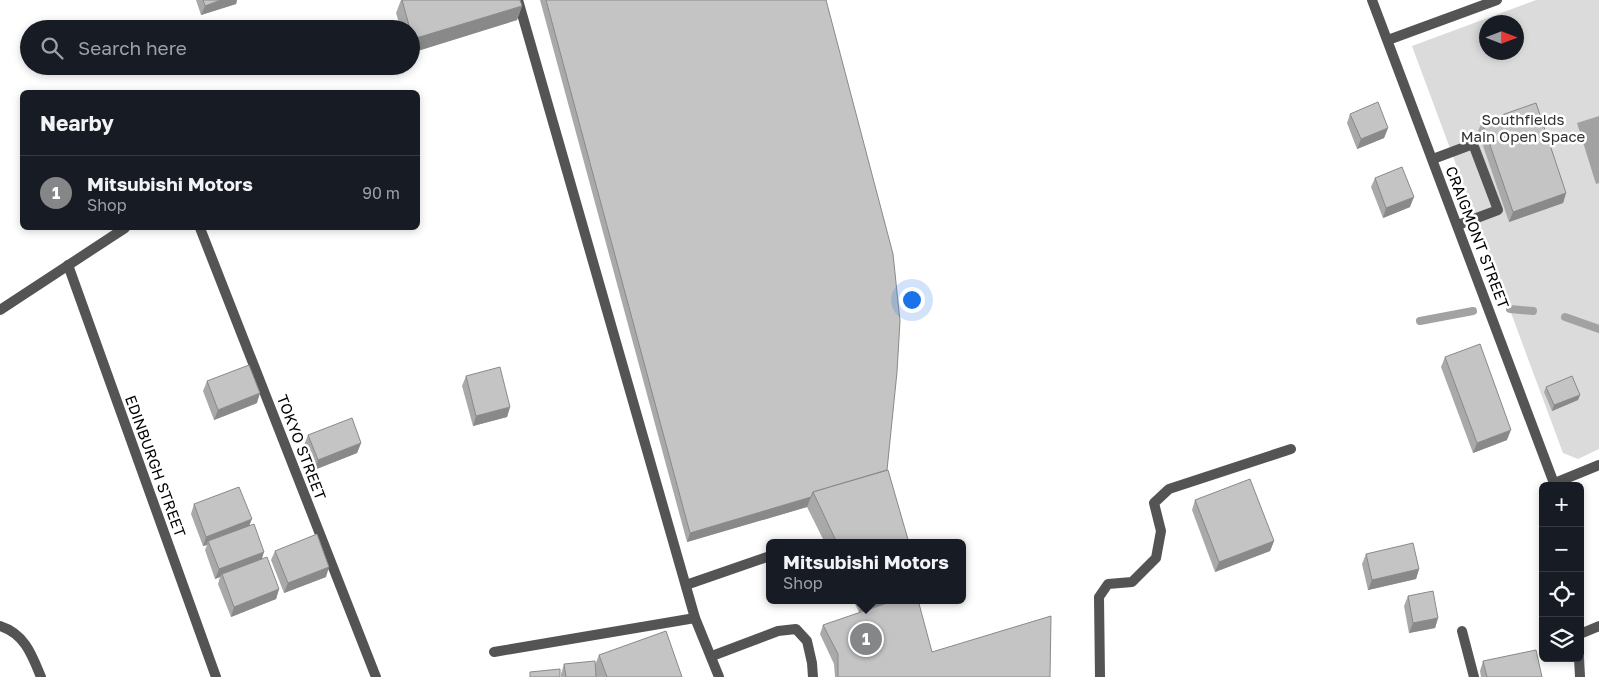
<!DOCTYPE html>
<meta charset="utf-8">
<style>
body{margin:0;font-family:"Golos Text",sans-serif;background:#20242c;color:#f1f3f6}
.controls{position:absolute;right:15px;bottom:15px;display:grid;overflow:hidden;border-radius:8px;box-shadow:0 2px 8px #0003}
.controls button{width:45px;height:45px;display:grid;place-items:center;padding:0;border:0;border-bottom:1px solid #363941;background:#171b24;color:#f1f3f6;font:25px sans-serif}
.compass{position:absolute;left:1479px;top:15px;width:45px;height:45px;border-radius:50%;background:#171b24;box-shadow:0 2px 8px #0003;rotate:90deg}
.you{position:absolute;left:911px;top:299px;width:18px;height:18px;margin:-12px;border:4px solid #fff;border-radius:50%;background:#1a73e8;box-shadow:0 0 0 8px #1a73e833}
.badge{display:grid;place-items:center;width:32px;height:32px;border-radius:50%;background:#858687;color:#fff;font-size:16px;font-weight:700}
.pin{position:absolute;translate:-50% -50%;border:2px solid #fff;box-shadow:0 1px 5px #0006}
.popup{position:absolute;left:766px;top:539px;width:200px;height:65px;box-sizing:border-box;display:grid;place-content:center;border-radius:8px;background:#171b24;filter:drop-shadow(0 1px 4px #0005);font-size:16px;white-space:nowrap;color:#9ea1a6}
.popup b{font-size:19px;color:#f1f3f6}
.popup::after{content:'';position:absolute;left:50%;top:100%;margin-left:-10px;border:10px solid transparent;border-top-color:#171b24}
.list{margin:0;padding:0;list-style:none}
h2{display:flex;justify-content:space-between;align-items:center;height:65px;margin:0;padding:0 20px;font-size:21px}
h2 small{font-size:16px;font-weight:400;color:#9ea1a6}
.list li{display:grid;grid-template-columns:32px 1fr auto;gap:15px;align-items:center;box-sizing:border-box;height:75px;padding:0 20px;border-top:1px solid #363941}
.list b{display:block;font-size:19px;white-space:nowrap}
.list p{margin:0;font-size:16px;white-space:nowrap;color:#9ea1a6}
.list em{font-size:16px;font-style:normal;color:#9ea1a6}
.icon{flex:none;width:28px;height:28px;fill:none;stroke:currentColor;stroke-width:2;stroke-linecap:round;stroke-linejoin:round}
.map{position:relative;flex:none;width:1599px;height:677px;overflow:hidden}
.search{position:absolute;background:#171b24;box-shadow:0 2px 8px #0003;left:20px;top:20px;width:400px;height:55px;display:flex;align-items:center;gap:12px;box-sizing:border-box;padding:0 18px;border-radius:28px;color:#9ea1a6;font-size:19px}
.panel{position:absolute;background:#171b24;box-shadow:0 2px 8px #0003;left:20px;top:90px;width:400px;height:140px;border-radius:8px}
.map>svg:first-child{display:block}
</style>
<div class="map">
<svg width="1599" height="677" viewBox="0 0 1599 677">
<rect width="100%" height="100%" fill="#fff"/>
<path fill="#dbdbdb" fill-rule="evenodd" d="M 1536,0 L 1599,0 L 1599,449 L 1578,459 L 1563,453 L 1412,46 ZM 1486,22 L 1516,22 L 1516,52 L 1486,52 Z"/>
<polygon fill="#a2a2a2" points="1599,116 1599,183 1596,184 1577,123"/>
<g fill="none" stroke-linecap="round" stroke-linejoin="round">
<g stroke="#a2a2a2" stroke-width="8">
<polyline points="1510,309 1533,311"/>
<polyline points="1565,317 1599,329"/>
<polyline points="1420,321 1473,311"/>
</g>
<g stroke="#545454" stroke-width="10">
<polyline points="518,0 695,618 719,677"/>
<polyline points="1433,159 1473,144 1498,210 1458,225"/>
<polyline points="686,585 770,556"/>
<polyline points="494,652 695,618"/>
<polyline points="712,656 778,631 796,629 807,641 812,663 813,677"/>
</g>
<g stroke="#545454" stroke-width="10">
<polyline points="1372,0 1555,486"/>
<polyline points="1388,40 1497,0"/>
<polyline points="200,228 376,677"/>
<polyline points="68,265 216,677"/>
<polyline points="0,310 125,228"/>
<polyline points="1555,483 1599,465"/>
<path d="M 0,626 C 25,634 32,655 41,677"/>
<polyline points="1462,631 1474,677"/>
<polyline points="1580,634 1599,626"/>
<polyline points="1579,658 1580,677"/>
<polyline points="1100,677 1099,597 1108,584 1132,582 1156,558 1161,531 1154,503 1169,489 1291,449"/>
</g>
</g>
<g fill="#a9a9a9">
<polygon points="196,0 237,0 236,4 201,15"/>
<polygon points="401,0 520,0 522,6 517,20 411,53 411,29 401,29 396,13"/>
<polygon points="540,0 826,0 887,470 909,543 825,543 807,507 687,542"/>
<polygon points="1350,114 1388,128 1384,138 1357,149 1347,123"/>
<polygon points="1482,122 1566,193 1563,203 1509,222 1478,131"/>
<polygon points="1375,178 1410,207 1383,218 1371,187"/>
<polygon points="1445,357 1507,440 1473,453 1441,367"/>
<polygon points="466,376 510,407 507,417 473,426 462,386"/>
<polygon points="207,381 257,403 214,420 203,391"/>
<polygon points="1546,387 1580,395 1578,400 1552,411 1544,392"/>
<polygon points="308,435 361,443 357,453 314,470 304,445"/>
<polygon points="1195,500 1274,541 1270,551 1215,572 1192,510"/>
<polygon points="194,504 249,525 262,559 279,589 276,599 231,617 218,584 220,577 215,579 205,550 207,545 203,546 191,514"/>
<polygon points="275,551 326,577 284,593 271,560"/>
<polygon points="1366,554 1419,569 1416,579 1368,590 1362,564"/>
<polygon points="1408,596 1438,618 1435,628 1409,633 1404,606"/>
<polygon points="853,600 895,600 859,612"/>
<polygon points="823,625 932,652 1050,677 835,677 834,664 820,634"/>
<polygon points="599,655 682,677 561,677 561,674 564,664 595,665"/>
<polygon points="1483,661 1542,677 1481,677 1480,671"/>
</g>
<g fill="#898989">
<polygon points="221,0 237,0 236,4 201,15 205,6"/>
<polygon points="522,6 517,20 411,53 411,45 413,39"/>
<polygon points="1388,128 1384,138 1357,149 1361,139"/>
<polygon points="1566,193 1563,203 1509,222 1513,212"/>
<polygon points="1414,197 1410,207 1383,218 1386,208"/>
<polygon points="260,393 257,403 214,420 218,410"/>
<polygon points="1580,395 1578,400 1552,411 1554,405"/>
<polygon points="510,407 507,417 473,426 476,416"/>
<polygon points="1511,430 1507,440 1473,453 1477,443"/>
<polygon points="361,443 357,453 314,470 318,460"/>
<polygon points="811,497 807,507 687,542 690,533"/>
<polygon points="252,519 248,529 208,541 207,545 203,546 206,537"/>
<polygon points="1274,541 1270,551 1215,572 1219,562"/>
<polygon points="264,552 261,562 222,574 220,577 215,579 219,569"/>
<polygon points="329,567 326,577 284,593 288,583"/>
<polygon points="1419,569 1416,579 1368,590 1372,580"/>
<polygon points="279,589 276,599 231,617 234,607"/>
<polygon points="864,600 895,600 859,612"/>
<polygon points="1438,618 1435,628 1409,633 1413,623"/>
</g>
<g fill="#c4c4c4" stroke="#898989">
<polygon points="203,0 221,0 205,6"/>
<polygon points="402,0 520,0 522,6 413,39 411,32 411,29 410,29"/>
<polygon points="546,0 826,0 893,254 900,321 897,372 887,470 813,492 811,497 690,533"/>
<polygon points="1378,102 1388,128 1361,139 1350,114"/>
<polygon points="1536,103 1566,193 1513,212 1482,122"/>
<polygon points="1402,167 1414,197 1386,208 1375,178"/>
<polygon points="1480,344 1511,430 1477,443 1445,357"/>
<polygon points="249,365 260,393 218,410 207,381"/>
<polygon points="500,367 510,407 476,416 466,376"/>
<polygon points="1572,376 1580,395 1554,405 1546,387"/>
<polygon points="352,418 361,443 318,460 308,435"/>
<polygon points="888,470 909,543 837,543 813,492"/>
<polygon points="1250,479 1274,541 1219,562 1195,500"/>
<polygon points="239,487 252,519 206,537 194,504"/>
<polygon points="254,524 264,552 219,569 208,541"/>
<polygon points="317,534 329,567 288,583 275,551"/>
<polygon points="1413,543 1419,569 1372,580 1366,554"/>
<polygon points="267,557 279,589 234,607 222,574"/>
<polygon points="1433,591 1438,618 1413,623 1408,596"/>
<polygon points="896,600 918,600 932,652 1051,616 1050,677 838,677 838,654 823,625"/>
<polygon points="666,631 682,677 607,677 599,655"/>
<polygon points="1536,650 1542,677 1487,677 1483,661"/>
<polygon points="595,661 596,677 566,677 564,664"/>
<polygon points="560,669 560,677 530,677 530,672"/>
</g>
<g text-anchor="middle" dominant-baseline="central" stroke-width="5" stroke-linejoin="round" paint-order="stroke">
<g font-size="15" fill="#323232" stroke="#fff">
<text x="1523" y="119">Southfields<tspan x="1523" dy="17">Main Open Space</tspan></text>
</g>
<g font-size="15" fill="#000" stroke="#fff">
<text transform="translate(1478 237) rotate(69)">CRAIGMONT STREET</text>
<text transform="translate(302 447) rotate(69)">TOKYO STREET</text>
<text transform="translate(156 466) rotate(70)">EDINBURGH STREET</text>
</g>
</g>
</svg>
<div class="controls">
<button>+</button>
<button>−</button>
<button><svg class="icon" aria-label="locate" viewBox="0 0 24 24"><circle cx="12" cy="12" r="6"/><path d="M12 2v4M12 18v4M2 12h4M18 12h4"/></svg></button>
<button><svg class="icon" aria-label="layers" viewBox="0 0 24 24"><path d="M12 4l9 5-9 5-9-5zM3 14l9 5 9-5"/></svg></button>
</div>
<svg class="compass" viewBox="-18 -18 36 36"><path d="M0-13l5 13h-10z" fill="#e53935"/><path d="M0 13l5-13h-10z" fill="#9ea1a6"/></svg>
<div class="you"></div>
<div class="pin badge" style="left:866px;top:639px">1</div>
<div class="popup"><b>Mitsubishi Motors</b>Shop</div>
<div class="search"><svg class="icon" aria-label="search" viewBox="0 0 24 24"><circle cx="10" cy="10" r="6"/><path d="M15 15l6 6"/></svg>Search here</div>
<section class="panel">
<h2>Nearby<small></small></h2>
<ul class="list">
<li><span class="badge">1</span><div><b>Mitsubishi Motors</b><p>Shop</p></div><em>90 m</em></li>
</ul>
</section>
</div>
